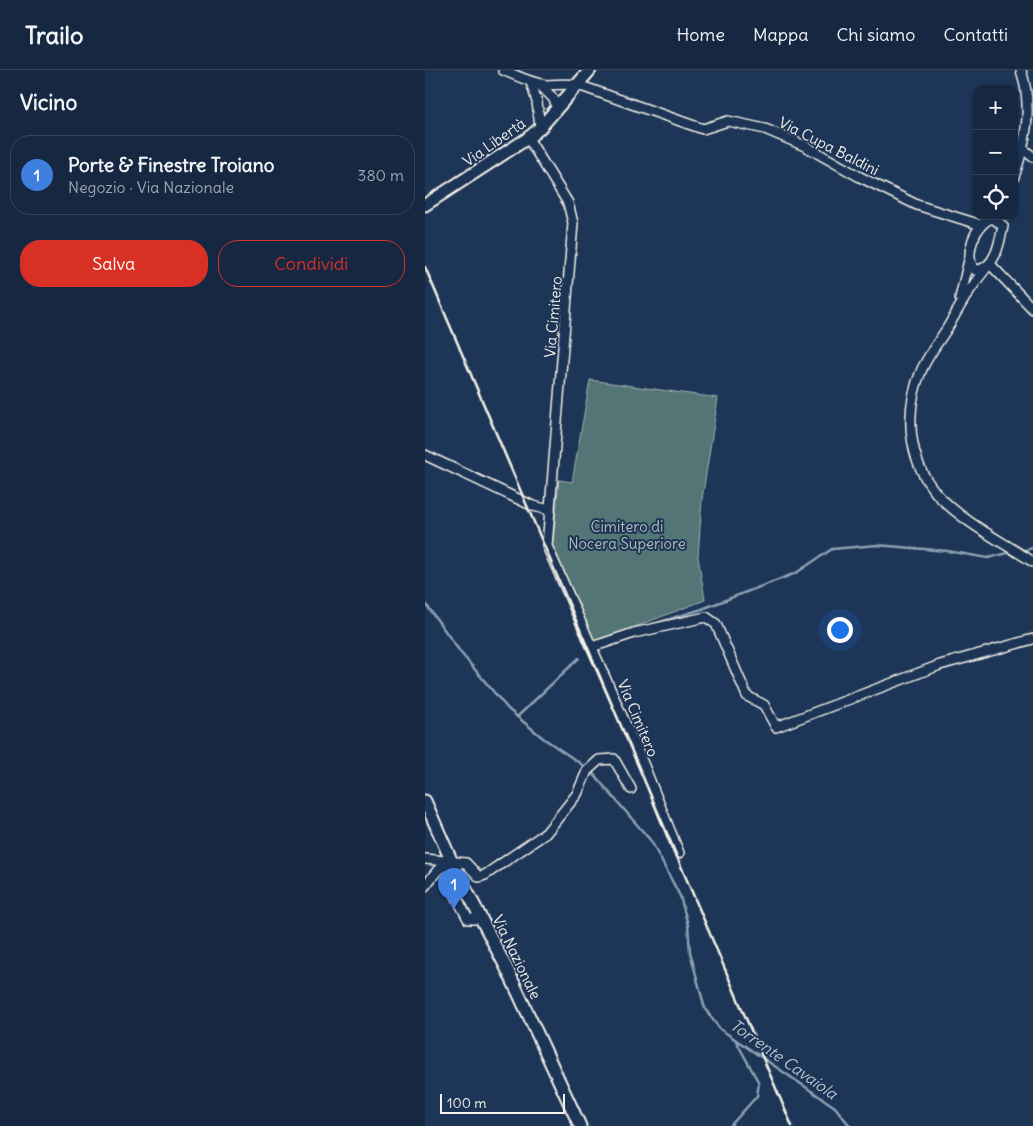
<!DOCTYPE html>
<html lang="it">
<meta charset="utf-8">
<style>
body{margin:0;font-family:Delius,sans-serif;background:#23344c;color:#f1f3f6}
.controls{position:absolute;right:15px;top:15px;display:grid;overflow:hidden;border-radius:10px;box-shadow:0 1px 4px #0004}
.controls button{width:45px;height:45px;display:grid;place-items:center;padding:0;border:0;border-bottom:1px solid #35445a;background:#162841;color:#f1f3f6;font:25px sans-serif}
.scale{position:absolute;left:15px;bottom:12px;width:125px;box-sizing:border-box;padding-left:5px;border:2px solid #f4f1e8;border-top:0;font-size:14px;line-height:18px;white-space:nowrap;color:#f4f1e8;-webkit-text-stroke:4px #1d3557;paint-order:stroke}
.you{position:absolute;left:414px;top:559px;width:18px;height:18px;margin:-12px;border:4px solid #fff;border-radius:50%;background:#1a73e8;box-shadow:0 0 0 8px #1a73e833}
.badge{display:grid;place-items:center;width:32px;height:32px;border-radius:50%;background:#d93025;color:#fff;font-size:16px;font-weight:700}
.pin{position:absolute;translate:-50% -41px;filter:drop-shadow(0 1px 2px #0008)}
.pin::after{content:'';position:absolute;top:26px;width:18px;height:15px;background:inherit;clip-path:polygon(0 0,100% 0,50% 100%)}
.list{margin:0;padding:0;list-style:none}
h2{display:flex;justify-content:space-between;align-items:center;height:65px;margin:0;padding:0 20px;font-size:21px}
h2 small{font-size:16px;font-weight:400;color:#9ea6b1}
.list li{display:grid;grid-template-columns:32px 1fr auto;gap:15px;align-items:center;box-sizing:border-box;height:80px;margin:0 10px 10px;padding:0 10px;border:1px solid #35445a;border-radius:20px}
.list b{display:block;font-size:19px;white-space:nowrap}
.list p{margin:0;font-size:16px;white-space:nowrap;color:#9ea6b1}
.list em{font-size:16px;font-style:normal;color:#9ea6b1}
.actions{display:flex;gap:10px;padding:15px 20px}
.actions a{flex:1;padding:11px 0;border:1px solid #d93025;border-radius:20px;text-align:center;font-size:18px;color:#d93025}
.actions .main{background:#d93025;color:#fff}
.icon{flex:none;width:28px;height:28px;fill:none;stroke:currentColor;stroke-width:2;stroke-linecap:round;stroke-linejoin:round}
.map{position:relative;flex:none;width:608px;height:1056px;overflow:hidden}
header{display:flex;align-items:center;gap:30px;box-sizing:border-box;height:70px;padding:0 25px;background:#162841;border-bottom:1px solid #35445a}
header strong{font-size:24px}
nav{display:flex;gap:28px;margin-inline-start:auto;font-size:18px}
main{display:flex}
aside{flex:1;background:#162841}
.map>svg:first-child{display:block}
</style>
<header>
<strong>Trailo</strong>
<nav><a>Home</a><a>Mappa</a><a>Chi siamo</a><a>Contatti</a></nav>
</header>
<main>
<aside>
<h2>Vicino<small></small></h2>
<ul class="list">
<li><span class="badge" style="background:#3f7fe0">1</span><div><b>Porte &amp; Finestre Troiano</b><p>Negozio · Via Nazionale</p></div><em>380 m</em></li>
</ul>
<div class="actions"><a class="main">Salva</a><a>Condividi</a></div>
</aside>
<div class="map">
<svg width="608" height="1056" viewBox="0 0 608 1056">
<rect width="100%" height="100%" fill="#1d3557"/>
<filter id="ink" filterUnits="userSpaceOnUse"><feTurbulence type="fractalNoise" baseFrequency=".02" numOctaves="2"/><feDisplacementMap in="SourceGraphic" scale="10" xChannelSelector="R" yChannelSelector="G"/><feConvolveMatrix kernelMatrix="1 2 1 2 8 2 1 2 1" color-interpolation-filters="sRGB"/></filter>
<g filter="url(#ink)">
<polygon fill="#537474" stroke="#a4b2ae" points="165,310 293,328 277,429 273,487 280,530 173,571 168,571 127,483 134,410 147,412"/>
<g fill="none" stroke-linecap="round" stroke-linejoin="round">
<g stroke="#8da2b3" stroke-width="2.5">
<polyline points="595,481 608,478"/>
<polyline points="0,533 36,583 83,639 118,668 162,698"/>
<polyline points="225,555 277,539 371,503 407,479 452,475 522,481 563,488 587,482"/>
<polyline points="92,647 154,588"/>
<polyline points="166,701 226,771 255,826 263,855 265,882 280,939 295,959 410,1037 425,1056"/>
<polyline points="305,1056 332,1026 334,1013 311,971"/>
</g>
<defs>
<g id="minor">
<path d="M 78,0 C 92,6 106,13 121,15 C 132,15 142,13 153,15 L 278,59 L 303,51 L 340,59 L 380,76 L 435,107 L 492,135 L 556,155"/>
<polyline points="106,12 112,32 115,58"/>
<polyline points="114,14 128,28 133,38"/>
<polyline points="103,68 143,133 148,153 122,476 217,691 254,783"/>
<polyline points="598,79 608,87"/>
<path d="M 589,107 C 601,72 608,37 596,0"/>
<path d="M 568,148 L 578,156 C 575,171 570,201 550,200 C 537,187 551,151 568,148 Z"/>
<polyline points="565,194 608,239"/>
<path d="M 562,197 C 546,216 535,236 523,257 C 514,271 504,284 497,299 C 479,339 482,390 512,424 C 536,451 578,472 608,492"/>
<polyline points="535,228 544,190"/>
<polyline points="0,385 108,436 125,440"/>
<polyline points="167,577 209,563 281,547 291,554 322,626 339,635 351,657 515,595 608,569"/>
<polyline points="0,789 41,793 54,807 60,805 121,763 152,724 162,701 174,690 189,689 206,719"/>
<polyline points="26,790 23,811 43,849 57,849"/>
<polyline points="0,816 12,801 26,790"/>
</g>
<g id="major">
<polyline points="0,135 103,68 115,58 165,0"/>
<polyline points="0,731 26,790 84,903 155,1056"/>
</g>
</defs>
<use href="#minor" stroke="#f4f1e8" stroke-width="12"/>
<use href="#major" stroke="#f4f1e8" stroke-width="15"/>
<use href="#minor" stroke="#1d3557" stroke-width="9"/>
<use href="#major" stroke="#1d3557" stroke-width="11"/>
<polyline stroke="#f4f1e8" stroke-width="2.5" points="0,197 367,1056"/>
</g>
</g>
<g text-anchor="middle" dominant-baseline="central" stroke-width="4" stroke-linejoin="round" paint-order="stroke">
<g font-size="15" fill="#f4f1e8" stroke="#1d3557">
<text transform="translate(69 72) rotate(-35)">Via Libertà</text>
<text transform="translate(404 76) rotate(27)">Via Cupa Baldini</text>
<text transform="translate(128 247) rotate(-85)">Via Cimitero</text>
<text transform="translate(213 648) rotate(67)">Via Cimitero</text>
<text transform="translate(92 887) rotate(64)">Via Nazionale</text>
</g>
<g font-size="15" fill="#b4bfba" stroke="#1d3557">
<text x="202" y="456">Cimitero di<tspan x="202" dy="17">Nocera Superiore</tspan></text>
</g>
<g font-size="16" font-style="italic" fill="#b8c3c9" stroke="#1d3557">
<text transform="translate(359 989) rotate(35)">Torrente Cavaiola</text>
</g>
</g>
</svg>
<div class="controls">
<button>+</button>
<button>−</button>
<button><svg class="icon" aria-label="locate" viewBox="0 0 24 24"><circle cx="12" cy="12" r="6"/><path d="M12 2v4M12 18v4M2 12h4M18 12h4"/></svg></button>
</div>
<div class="scale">100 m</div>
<div class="you"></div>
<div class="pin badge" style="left:29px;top:839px;background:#3f7fe0">1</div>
</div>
</main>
